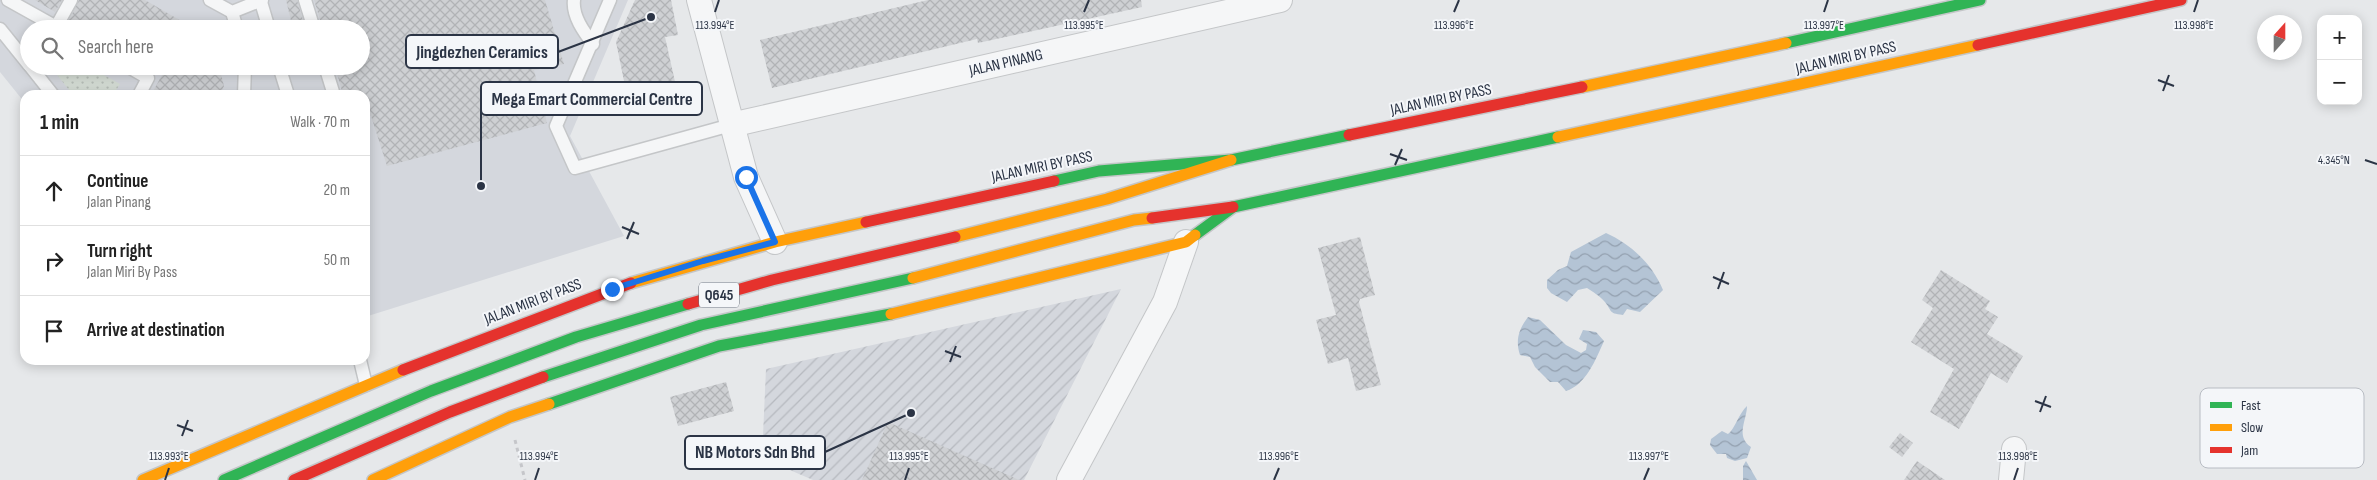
<!DOCTYPE html>
<meta charset="utf-8">
<style>
body{margin:0;font-family:"Sofia Sans Condensed",sans-serif;background:#f2f2f2;color:#222}
.controls{position:absolute;right:15px;top:15px;display:grid;overflow:hidden;border-radius:10px;box-shadow:0 2px 12px #0003}
.controls button{width:45px;height:45px;display:grid;place-items:center;padding:0;border:0;border-bottom:1px solid #e0e0e0;background:#fff;color:#222;font:25px sans-serif}
.compass{position:absolute;left:2257px;top:15px;width:45px;height:45px;border-radius:50%;background:#fff;box-shadow:0 2px 12px #0003;rotate:21deg}
.stop{position:absolute;width:15px;height:15px;margin:-11px;border:4px solid #1a73e8;border-radius:50%;background:#fff}
.stop.end{background:#1a73e8;border-color:#fff;box-shadow:0 1px 5px #0008}
.list{margin:0;padding:0;list-style:none}
h2{display:flex;justify-content:space-between;align-items:center;height:65px;margin:0;padding:0 20px;font-size:21px}
h2 small{font-size:16px;font-weight:400;color:#767676}
.list li{display:grid;grid-template-columns:32px 1fr auto;gap:15px;align-items:center;box-sizing:border-box;height:70px;padding:0 20px;border-top:1px solid #e0e0e0}
.list b{display:block;font-size:19px;white-space:nowrap}
.list p{margin:0;font-size:16px;white-space:nowrap;color:#767676}
.list em{font-size:16px;font-style:normal;color:#767676}
.icon{flex:none;width:28px;height:28px;fill:none;stroke:currentColor;stroke-width:2;stroke-linecap:round;stroke-linejoin:round}
.map{position:relative;flex:none;width:2377px;height:480px;overflow:hidden}
.search{position:absolute;background:#fff;box-shadow:0 2px 12px #0003;left:20px;top:20px;width:350px;height:55px;display:flex;align-items:center;gap:12px;box-sizing:border-box;padding:0 18px;border-radius:28px;color:#767676;font-size:19px}
.panel{position:absolute;background:#fff;box-shadow:0 2px 12px #0003;left:20px;top:90px;width:350px;height:275px;border-radius:15px}
.map>svg:first-child{display:block}
</style>
<div class="map">
<svg width="2377" height="480" viewBox="0 0 2377 480">
<defs>
<pattern id="industrial-furrows" width="10" height="10" patternUnits="userSpaceOnUse" patternTransform="scale(1.25)"><rect width="10" height="10" fill="#d4d7dd"/><path d="M-1 1l2-2M0 10L10 0M9 11l2-2" fill="none" stroke="#b6b9bf"/></pattern>
<pattern id="grass-dots" width="8" height="8" patternUnits="userSpaceOnUse" patternTransform="scale(1.25)"><rect width="8" height="8" fill="#d6ded6"/><path d="M2 2h.1M6 6h.1" fill="none" stroke="#b8bfb9" stroke-width="1.8" stroke-linecap="round"/></pattern>
<pattern id="water-waves" width="16" height="10" patternUnits="userSpaceOnUse" patternTransform="scale(1.25)"><rect width="16" height="10" fill="#b4c4d5"/><path d="M0 5q4-4 8 0t8 0" fill="none" stroke="#93a0af"/></pattern>
<pattern id="building-cross-hatch" width="8" height="8" patternUnits="userSpaceOnUse" patternTransform="scale(1.25)"><rect width="8" height="8" fill="#ced0d3"/><path d="M0 0l8 8M0 8l8-8" fill="none" stroke="#b1b3b6"/></pattern>
</defs>
<rect width="100%" height="100%" fill="#e6e8ea"/>
<path fill="#d4d7dd" fill-rule="evenodd" d="M 0,0 L 628,0 L 570,136 L 624,236 L 368,316 L 365,307 L 365,95 L 25,95 L 25,103 L 0,72 ZM 29,29 L 361,29 L 361,66 L 29,66 Z"/>
<polygon fill="url(#industrial-furrows)" points="1121,289 1024,480 813,480 762,458 766,369"/>
<polygon fill="url(#grass-dots)" points="50,66 88,66 120,84 113,95 73,95"/>
<g fill="url(#water-waves)">
<path d="M 1606,233 C 1631,244 1653,265 1663,290 L 1640,312 L 1627,309 L 1623,315 C 1607,313 1613,311 1604,301 C 1600,296 1593,292 1587,288 L 1578,290 L 1567,302 L 1551,293 L 1547,288 L 1547,280 L 1558,270 L 1567,266 L 1571,252 Z"/>
<path d="M 1528,317 L 1540,320 L 1566,345 L 1581,353 L 1586,350 L 1587,344 L 1579,339 L 1583,330 L 1596,332 L 1604,341 C 1596,359 1586,385 1566,391 L 1558,382 L 1550,382 L 1535,367 L 1530,357 L 1520,355 C 1515,340 1519,329 1528,317 Z"/>
<path d="M 1747,406 C 1747,420 1735,436 1751,447 L 1747,458 L 1735,461 L 1727,458 L 1726,454 L 1717,454 L 1710,445 L 1711,439 L 1722,431 L 1728,434 C 1735,429 1739,413 1747,406 Z"/>
<polygon points="1746,461 1757,480 1743,480 1743,466"/>
</g>
<g fill="url(#building-cross-hatch)">
<polygon points="35,0 62,0 55,12"/>
<polygon points="79,0 145,0 195,29 83,29 69,20"/>
<polygon points="286,0 297,0 305,27 293,29"/>
<polygon points="314,0 545,0 564,64 534,70 547,123 387,166 371,116 365,118 365,95 343,95 335,66 361,66 361,29 325,29 323,23 321,23"/>
<polygon points="635,0 671,0 678,35 665,37 680,104 631,115 616,42"/>
<polygon points="928,0 1141,0 1142,7 978,43 977,39 772,88 760,40"/>
<polygon points="167,66 219,66 224,86 220,95 151,95"/>
<polygon points="1360,237 1375,295 1360,299 1359,302 1381,385 1356,391 1348,358 1328,364 1316,320 1336,315 1318,248"/>
<polygon points="1941,270 1990,301 1985,309 1998,317 1987,334 2023,356 2007,383 1991,373 1959,429 1930,412 1954,369 1911,342 1933,308 1922,300"/>
<polygon points="726,382 734,411 678,426 670,397"/>
<polygon points="888,422 1019,480 862,480"/>
<polygon points="1900,433 1913,443 1902,457 1889,447"/>
<polygon points="1917,461 1945,480 1904,480"/>
</g>
<g fill="none" stroke-linecap="round" stroke-linejoin="round">
<defs>
<g id="lane">
<polyline points="8,0 60,29"/>
<polyline points="210,0 232,12 262,0"/>
<polyline points="305,0 314,29"/>
<path d="M 574,0 C 572,16 584,32 593,44"/>
<polyline points="610,0 556,126 575,168 731,125"/>
<polyline points="261,2 269,29"/>
<polyline points="232,12 237,29"/>
<polyline points="56,27 71,0"/>
<polyline points="0,29 29,65"/>
<polyline points="30,66 53,95"/>
<polyline points="127,66 148,78 139,95"/>
<polyline points="279,66 288,95"/>
<polyline points="325,66 334,95"/>
<polyline points="244,95 245,66"/>
<polyline points="360,360 366,385"/>
</g>
<g id="street">
<polyline points="699,0 746,177 775,242"/>
<polyline points="731,125 1280,0"/>
<polyline points="1069,480 1165,302 1186,242"/>
<polyline points="2011,480 2014,449"/>
</g>
<g id="fast">
<polyline points="1786,43 1980,0"/>
<polyline points="1054,181 1099,171 1231,160 1349,135"/>
<polyline points="1195,235 1233,207 1558,137"/>
<polyline points="543,377 701,325 913,278"/>
<polyline points="549,404 719,346 891,314"/>
<polyline points="224,480 431,391 576,337 688,304"/>
</g>
<g id="slow">
<polyline points="1582,87 1786,43"/>
<polyline points="1558,137 1978,45"/>
<polyline points="955,237 1107,199 1231,160"/>
<polyline points="913,278 1134,220 1152,218"/>
<polyline points="631,283 775,242 866,222"/>
<polyline points="891,314 1186,242 1195,235"/>
<polyline points="143,480 403,370"/>
<polyline points="373,480 510,417 549,404"/>
</g>
<g id="jam">
<polyline points="1978,45 2181,0"/>
<polyline points="1349,135 1582,87"/>
<polyline points="1152,218 1233,207"/>
<polyline points="866,222 1054,181"/>
<polyline points="688,304 772,280 955,237"/>
<polyline points="403,370 631,283"/>
<polyline points="294,480 450,412 543,377"/>
</g>
</defs>
<use href="#lane" stroke="#c4c6c8" stroke-width="15"/>
<use href="#street" stroke="#c4c6c8" stroke-width="26"/>
<use href="#fast" stroke="#c4c6c8" stroke-width="14"/>
<use href="#slow" stroke="#c4c6c8" stroke-width="14"/>
<use href="#jam" stroke="#c4c6c8" stroke-width="14"/>
<polyline stroke="#c5c6ca" stroke-width="3" stroke-dasharray="4 4" stroke-linecap="butt" points="515,440 525,480"/>
<use href="#lane" stroke="#f5f6f7" stroke-width="12"/>
<use href="#street" stroke="#f5f6f7" stroke-width="24"/>
<use href="#fast" stroke="#30b455" stroke-width="11"/>
<use href="#slow" stroke="#ff9f0a" stroke-width="11"/>
<use href="#jam" stroke="#e5322d" stroke-width="11"/>
</g>
<g fill="none" stroke-linecap="round" stroke-linejoin="round">
<polyline stroke="#1a73e8" stroke-width="6" points="612,289 703,261 775,242 746,177"/>
</g>
<path fill="none" stroke="#2b3445" stroke-width="2" d="M 715,12 L 719,0M 1084,12 L 1089,0M 1454,12 L 1459,0M 1824,12 L 1828,0M 2194,12 L 2198,0M 2158,80 L 2174,86M 2163,91 L 2169,75M 1390,154 L 1407,160M 2365,160 L 2377,164M 1395,165 L 1402,149M 622,227 L 639,234M 627,239 L 634,222M 1713,277 L 1729,284M 1718,289 L 1724,272M 945,351 L 961,357M 950,362 L 956,346M 2035,401 L 2051,407M 2040,412 L 2046,396M 177,425 L 193,431M 182,436 L 188,420M 165,480 L 169,468M 535,480 L 539,468M 905,480 L 909,468M 1274,480 L 1279,468M 1644,480 L 1649,468M 2014,480 L 2018,468"/>
<g text-anchor="middle" dominant-baseline="central" stroke-width="4" stroke-linejoin="round" paint-order="stroke">
<rect fill="#f4f6f9" stroke="#676e7b" stroke-width="1" x="699" y="282.5" width="40" height="25" rx="4"/>
<g font-size="15" font-weight="bold" fill="#2b3445">
<text x="719" y="295">Q645</text>
</g>
<g font-size="16" fill="#2b3445" stroke="#f4f6f9">
<text transform="translate(1846 58) rotate(-13)">JALAN MIRI BY PASS</text>
<text transform="translate(1006 63) rotate(-13)">JALAN PINANG</text>
<text transform="translate(1441 100) rotate(-12)">JALAN MIRI BY PASS</text>
<text transform="translate(1042 167) rotate(-12)">JALAN MIRI BY PASS</text>
<text transform="translate(533 302) rotate(-21)">JALAN MIRI BY PASS</text>
</g>
</g>
<rect x="2200" y="388" width="164" height="80" rx="8" fill="#f4f6f9" stroke="#b8bcc3" stroke-width="1"/>
<rect x="2210" y="402" width="22" height="6" fill="#30b455"/>
<rect x="2210" y="424" width="22" height="7" fill="#ff9f0a"/>
<rect x="2210" y="447" width="22" height="6" fill="#e5322d"/>
<g font-size="14" fill="#2b3445">
<text x="2241" y="410">Fast</text>
<text x="2241" y="432">Slow</text>
<text x="2241" y="455">Jam</text>
</g>
<g font-size="12" text-anchor="middle" fill="#2b3445" stroke="#f4f6f9" stroke-width="4" stroke-linejoin="round" paint-order="stroke">
<text x="1824" y="29">113.997°E</text>
<text x="2194" y="29">113.998°E</text>
<text x="715" y="29">113.994°E</text>
<text x="1084" y="29">113.995°E</text>
<text x="1454" y="29">113.996°E</text>
<text x="2334" y="164">4.345°N</text>
<text x="169" y="460">113.993°E</text>
<text x="539" y="460">113.994°E</text>
<text x="909" y="460">113.995°E</text>
<text x="1279" y="460">113.996°E</text>
<text x="1649" y="460">113.997°E</text>
<text x="2018" y="460">113.998°E</text>
</g>
<path fill="none" stroke="#2b3445" stroke-width="2" d="M651 17L558 52M481 186L481 99M911 413L825 452"/>
<g fill="#2b3445" stroke="#f4f6f9" stroke-width="2">
<circle cx="651" cy="17" r="5"/>
<circle cx="481" cy="186" r="5"/>
<circle cx="911" cy="413" r="5"/>
</g>
<g fill="#f4f6f9" stroke="#2b3445" stroke-width="2">
<rect x="406" y="35" width="152" height="33" rx="5"/>
<rect x="481" y="82" width="221" height="33" rx="5"/>
<rect x="685" y="436" width="140" height="33" rx="5"/>
</g>
<g font-size="18" text-anchor="middle" font-weight="bold" fill="#2b3445">
<text x="482" y="58">Jingdezhen Ceramics</text>
<text x="592" y="105">Mega Emart Commercial Centre</text>
<text x="755" y="458">NB Motors Sdn Bhd</text>
</g>
</svg>
<div class="controls">
<button>+</button>
<button>−</button>
</div>
<svg class="compass" viewBox="-18 -18 36 36"><path d="M0-13l5 13h-10z" fill="#e53935"/><path d="M0 13l5-13h-10z" fill="#767676"/></svg>
<div class="stop" style="left:746px;top:177px"></div>
<div class="stop end" style="left:612px;top:289px"></div>
<div class="search"><svg class="icon" aria-label="search" viewBox="0 0 24 24"><circle cx="10" cy="10" r="6"/><path d="M15 15l6 6"/></svg>Search here</div>
<section class="panel">
<h2>1 min<small>Walk · 70 m</small></h2>
<ul class="list">
<li><svg class="icon" aria-label="ahead" viewBox="0 0 24 24"><path d="M12 20V5M6 11l6-6 6 6"/></svg><div><b>Continue</b><p>Jalan Pinang</p></div><em>20 m</em></li>
<li><svg class="icon" aria-label="right" viewBox="0 0 24 24"><path d="M7 20v-9h11M14 6l5 5-5 5"/></svg><div><b>Turn right</b><p>Jalan Miri By Pass</p></div><em>50 m</em></li>
<li><svg class="icon" aria-label="arrive" viewBox="0 0 24 24"><path d="M6 21V4h12l-3 4 3 4H6"/></svg><div><b>Arrive at destination</b></div></li>
</ul>
</section>
</div>
